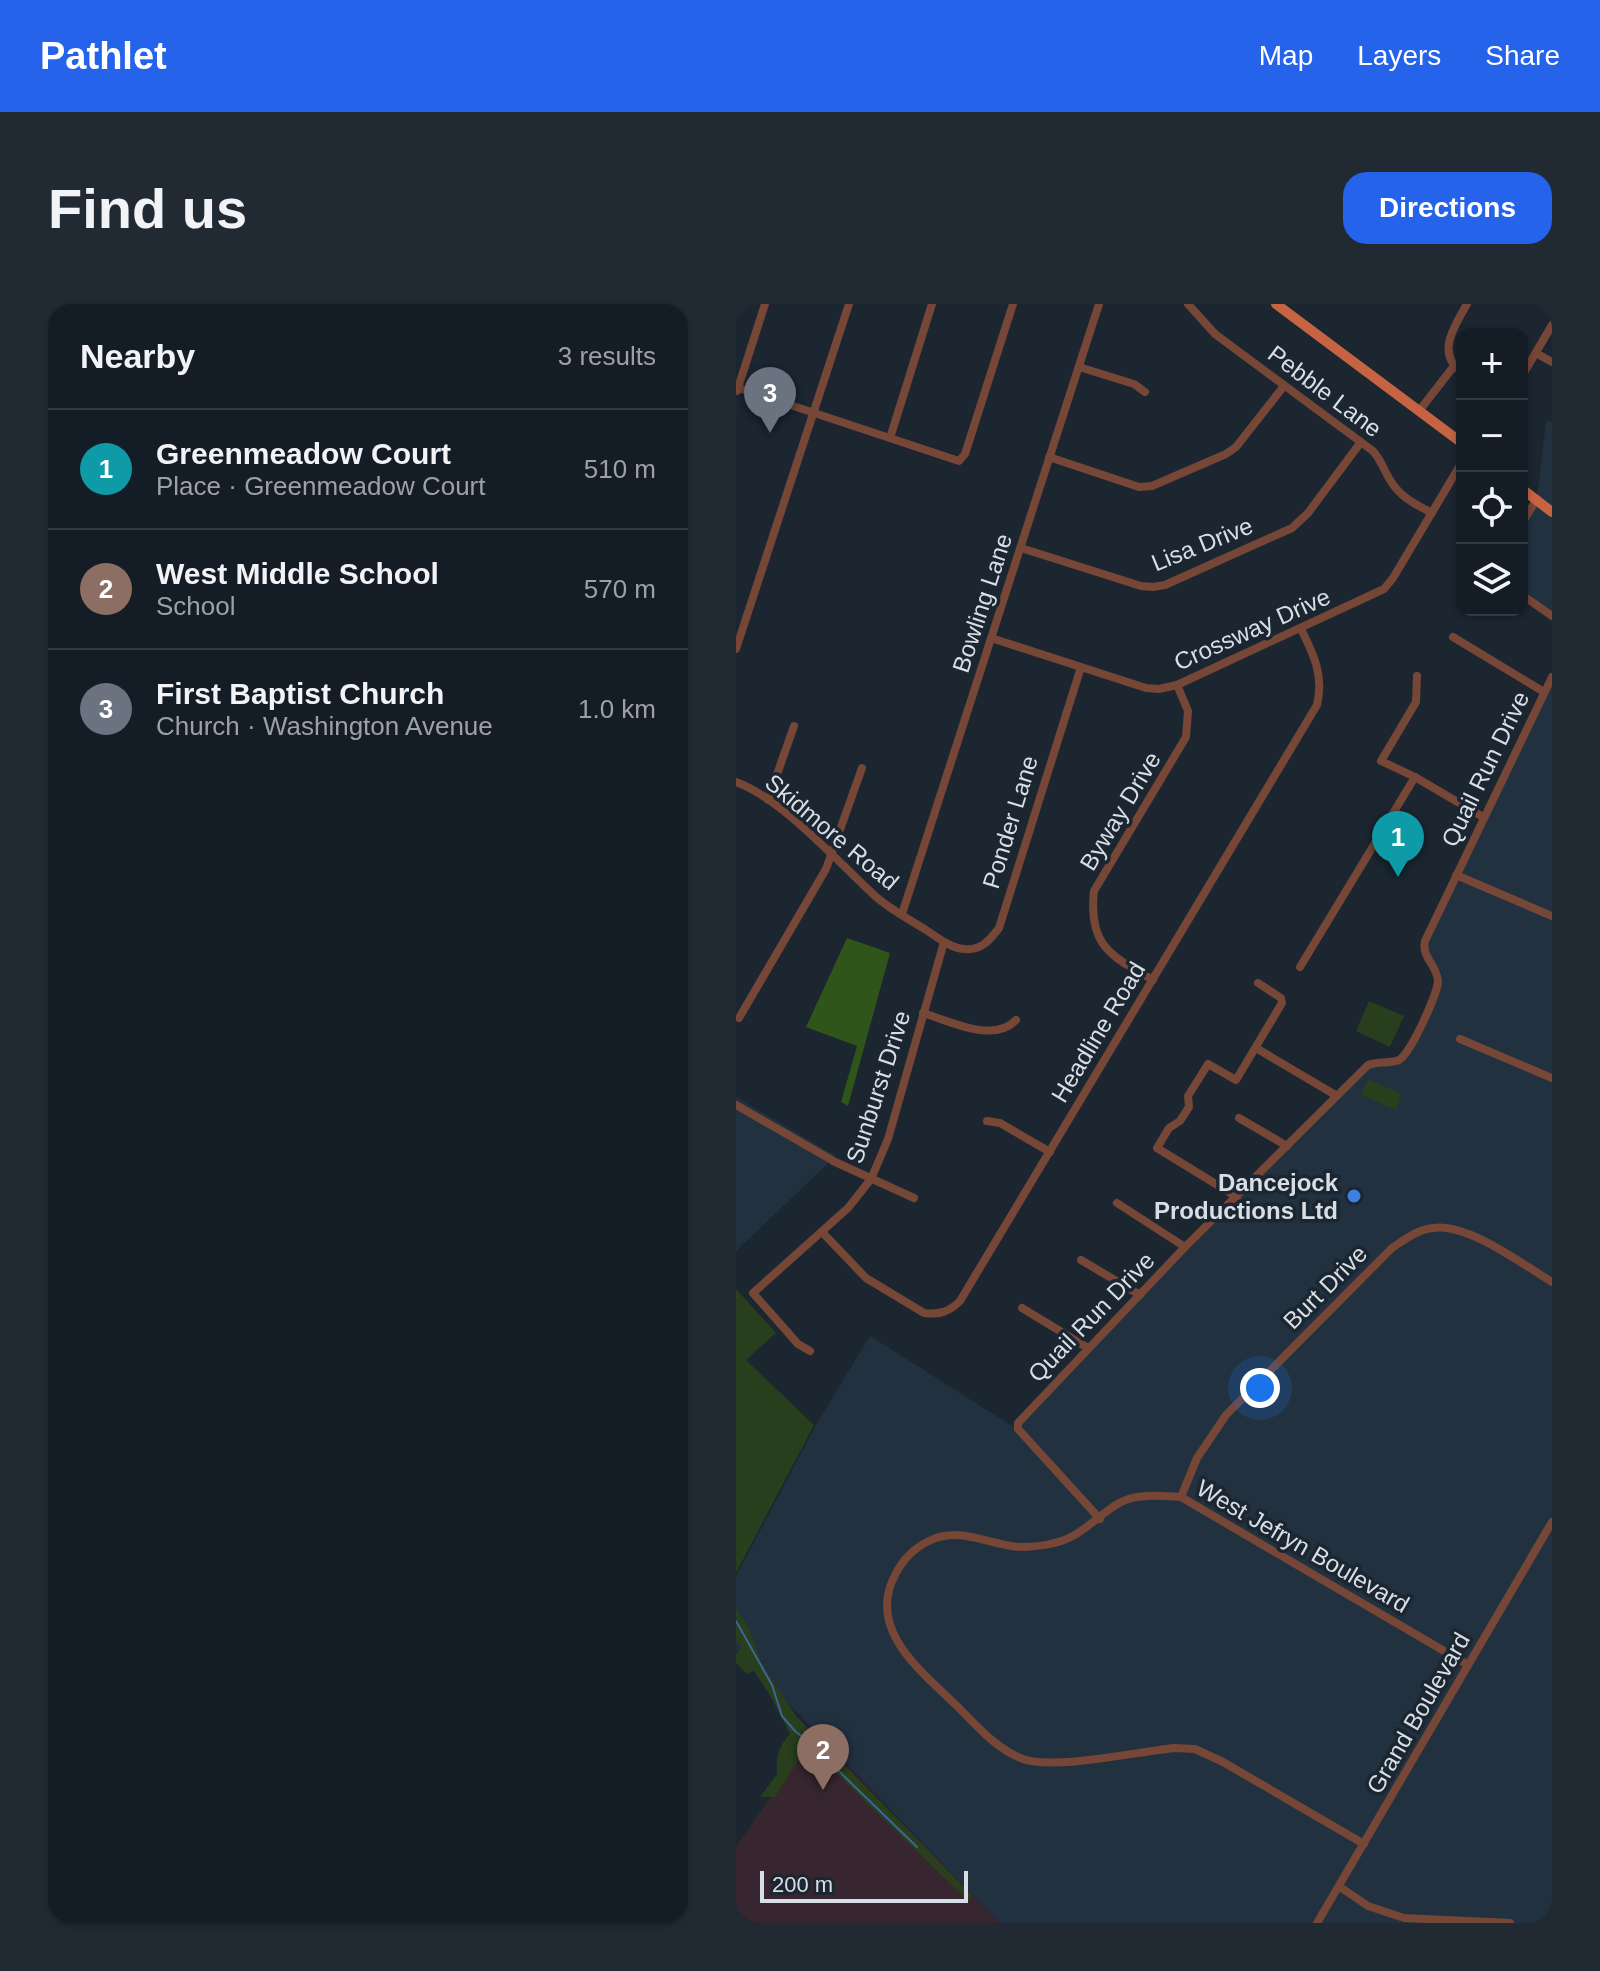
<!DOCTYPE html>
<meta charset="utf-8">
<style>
body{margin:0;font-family:Helvetica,sans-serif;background:#212932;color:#f1f3f6}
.controls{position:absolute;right:24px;top:24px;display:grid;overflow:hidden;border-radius:16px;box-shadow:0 2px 6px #0004}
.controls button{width:72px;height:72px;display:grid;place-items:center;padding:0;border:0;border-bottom:2px solid #333a42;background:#141c25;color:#f1f3f6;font:40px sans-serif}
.scale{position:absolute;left:24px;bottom:20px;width:208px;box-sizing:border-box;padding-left:8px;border:4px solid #d7dee6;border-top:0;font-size:22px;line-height:28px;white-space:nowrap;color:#d7dee6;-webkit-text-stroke:6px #1b2631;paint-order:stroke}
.you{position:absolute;left:524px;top:1084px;width:28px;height:28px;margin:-20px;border:6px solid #fff;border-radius:50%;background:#1a73e8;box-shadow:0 0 0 12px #1a73e833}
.badge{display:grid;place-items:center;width:52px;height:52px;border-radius:50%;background:#2563eb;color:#fff;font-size:26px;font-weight:700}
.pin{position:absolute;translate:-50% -66px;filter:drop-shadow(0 2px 4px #0008)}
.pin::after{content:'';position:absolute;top:42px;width:28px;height:24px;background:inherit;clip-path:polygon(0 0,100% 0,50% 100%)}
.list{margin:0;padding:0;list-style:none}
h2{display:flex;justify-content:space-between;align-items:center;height:104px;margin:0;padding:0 32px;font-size:34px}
h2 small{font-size:26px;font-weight:400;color:#9da1a7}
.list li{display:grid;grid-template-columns:52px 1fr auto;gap:24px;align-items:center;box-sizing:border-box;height:120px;padding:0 32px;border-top:2px solid #333a42}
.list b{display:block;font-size:30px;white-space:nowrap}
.list p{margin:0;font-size:26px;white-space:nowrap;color:#9da1a7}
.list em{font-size:26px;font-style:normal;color:#9da1a7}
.icon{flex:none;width:44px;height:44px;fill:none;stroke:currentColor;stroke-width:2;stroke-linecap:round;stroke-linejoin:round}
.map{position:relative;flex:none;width:816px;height:1619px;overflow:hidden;border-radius:24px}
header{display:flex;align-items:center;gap:48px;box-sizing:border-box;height:112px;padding:0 40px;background:#2563eb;color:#fff}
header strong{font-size:38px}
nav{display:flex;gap:44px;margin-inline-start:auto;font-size:28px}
.intro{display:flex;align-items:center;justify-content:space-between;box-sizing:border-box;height:192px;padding:0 48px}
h1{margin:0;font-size:56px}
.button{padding:20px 36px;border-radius:24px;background:#2563eb;color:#fff;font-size:28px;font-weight:700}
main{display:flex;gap:48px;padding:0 48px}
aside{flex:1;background:#141c25;border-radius:24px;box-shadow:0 2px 6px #0004}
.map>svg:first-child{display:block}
</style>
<header>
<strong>Pathlet</strong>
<nav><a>Map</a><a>Layers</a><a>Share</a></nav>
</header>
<div class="intro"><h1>Find us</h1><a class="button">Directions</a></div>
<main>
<aside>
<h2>Nearby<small>3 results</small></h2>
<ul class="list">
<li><span class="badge" style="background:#0f9aa8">1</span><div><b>Greenmeadow Court</b><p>Place · Greenmeadow Court</p></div><em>510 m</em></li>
<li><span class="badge" style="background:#8d6e63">2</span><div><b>West Middle School</b><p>School</p></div><em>570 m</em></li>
<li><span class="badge" style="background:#6b7280">3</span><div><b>First Baptist Church</b><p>Church · Washington Avenue</p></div><em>1.0 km</em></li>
</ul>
</aside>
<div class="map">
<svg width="816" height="1619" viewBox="0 0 816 1619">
<rect width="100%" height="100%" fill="#1b2631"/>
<g fill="#213140">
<polygon points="810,117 816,118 816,312 786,291 786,219 801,195"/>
<polygon points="816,373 816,1619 264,1619 0,1345 0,1272 80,1121 134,1032 281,1125 282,1119 632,761 668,753 702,680 687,646"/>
<polygon points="0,793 100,852 0,947"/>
</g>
<polygon fill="#37262f" points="79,1429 264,1619 0,1619 0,1543"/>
<g fill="#283e1d">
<polygon points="633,697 668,712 654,743 620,727"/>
<polygon points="632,775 666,790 660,806 625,791"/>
<polygon points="0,985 40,1029 10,1056 78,1121 0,1269"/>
<path d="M 0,1304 L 12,1322 L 26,1360 L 61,1413 L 236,1591 L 232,1597 L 76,1446 L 67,1449 L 39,1493 L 24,1493 L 41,1470 C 40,1453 42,1443 54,1430 L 35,1393 L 18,1367 L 11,1370 L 0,1359 L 0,1350 L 5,1343 L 0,1337 Z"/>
</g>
<polygon fill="#2f551a" points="111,634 154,649 112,802 105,798 121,742 70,723"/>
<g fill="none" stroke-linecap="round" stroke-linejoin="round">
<polyline stroke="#3c669b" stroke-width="2" points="0,1317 36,1381 46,1412 59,1427 77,1442 181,1543"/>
<g stroke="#764637" stroke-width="8">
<path d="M 452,0 L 479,30 L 637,147 C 645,156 648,166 654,176 C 664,193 679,200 696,209"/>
<polyline points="800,49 816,58"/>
<polyline points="343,63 398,80 409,88"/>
<path d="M 726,68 C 699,50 719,21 731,0"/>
<polyline points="786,72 816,21"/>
<polyline points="0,83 223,157 229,150 277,0"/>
<polyline points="1,87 29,0"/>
<polyline points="683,107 718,62"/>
<polyline points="154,134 196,0"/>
<polyline points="313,153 403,183 416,182 490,150 500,143 548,82"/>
<polyline points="786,219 801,195"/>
<polyline points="285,244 405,282 417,283 429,281 556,224 572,209 625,138"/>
<polyline points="786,291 816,312"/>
<polyline points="717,333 808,388"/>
<polyline points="255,334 410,384 423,385 441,381 648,285 657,274 726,158"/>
<polyline points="0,345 113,0"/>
<polyline points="681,372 680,398 645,457 679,473 747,513"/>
<path d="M 0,478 C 45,494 102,558 138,591 C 153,605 173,615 190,626 C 201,633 214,644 228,645 C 245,647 254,636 263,624 L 345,363"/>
<polyline points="32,496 58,422"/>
<polyline points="720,571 816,612"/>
<polyline points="166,610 363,0"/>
<polyline points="564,663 679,473"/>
<path d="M 417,676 C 375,652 352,642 358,587 L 450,433 L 452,407 L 441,381"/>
<path d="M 187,709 C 214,717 257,740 280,716"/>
<polyline points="3,714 90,565 126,464"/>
<polyline points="724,735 816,774"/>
<polyline points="520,744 601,792"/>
<polyline points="0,801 94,855"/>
<polyline points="503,814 551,842"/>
<polyline points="251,817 264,819 314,848"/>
<polyline points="97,857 178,894"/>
<polyline points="501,893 421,844 433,824 444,817 453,803 452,792 472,760 500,776 546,699 545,694 522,679"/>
<polyline points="381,899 449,943"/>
<path d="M 86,928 L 130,974 L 188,1009 C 203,1011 213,1008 224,997 L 581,401 C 588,372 578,351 565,325"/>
<polyline points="345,956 404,991"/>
<polyline points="286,1004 352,1044"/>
<polyline points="74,1047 62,1040 17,989 112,904 135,875 152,835 208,638"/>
<path d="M 445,1193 L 461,1154 L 490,1111 L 656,944 C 668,936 681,926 696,924 C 731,918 786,960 816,978"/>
<path d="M 364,1215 L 282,1125 L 282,1119 L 449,943 L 632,761 C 642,757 654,760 663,756 C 674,751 702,689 702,677 C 701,661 685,653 689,637 L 816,373"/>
<path d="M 628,1540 L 487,1458 L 459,1445 L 438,1444 C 401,1448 318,1466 287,1455 C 260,1445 241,1422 221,1402 C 186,1368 130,1326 159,1271 C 166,1257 178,1244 193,1237 C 224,1222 250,1240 282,1243 C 293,1243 307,1242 318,1239 C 346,1233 361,1211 385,1198 C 403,1189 425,1192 445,1193 L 732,1361"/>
<polyline points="604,1583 632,1602 668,1614 774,1619"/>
<polyline points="581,1619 816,1218"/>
</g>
<g stroke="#c56343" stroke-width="10">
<polyline points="540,0 726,139"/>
<polyline points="786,185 816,208"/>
</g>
</g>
<circle fill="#3f7fe0" stroke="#1b2631" stroke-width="3" cx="618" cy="892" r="8"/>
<g text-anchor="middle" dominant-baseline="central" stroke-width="7" stroke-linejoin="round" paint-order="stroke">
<g font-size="24" fill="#d7dee6" stroke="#1b2631">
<text transform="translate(589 87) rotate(37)">Pebble Lane</text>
<text transform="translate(466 240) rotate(-22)">Lisa Drive</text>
<text transform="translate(246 299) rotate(-72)">Bowling Lane</text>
<text transform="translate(516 325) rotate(-24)">Crossway Drive</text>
<text transform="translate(749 465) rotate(-64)">Quail Run Drive</text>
<text transform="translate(384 507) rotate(-59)">Byway Drive</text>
<text transform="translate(274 518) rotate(-73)">Ponder Lane</text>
<text transform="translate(96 528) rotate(40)">Skidmore Road</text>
<text transform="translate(362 728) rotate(-59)">Headline Road</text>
<text transform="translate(142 783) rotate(-72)">Sunburst Drive</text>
<text transform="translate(589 983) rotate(-45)">Burt Drive</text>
<text transform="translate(355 1013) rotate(-46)">Quail Run Drive</text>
<text transform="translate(567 1242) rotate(30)">West Jefryn Boulevard</text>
<text transform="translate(682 1409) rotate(-60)">Grand Boulevard</text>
</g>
<g font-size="24" font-weight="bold" fill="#d7dee6" stroke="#1b2631" text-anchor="end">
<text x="602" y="878">Dancejock<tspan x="602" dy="28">Productions Ltd</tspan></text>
</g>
</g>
</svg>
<div class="controls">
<button>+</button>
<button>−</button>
<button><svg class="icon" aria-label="locate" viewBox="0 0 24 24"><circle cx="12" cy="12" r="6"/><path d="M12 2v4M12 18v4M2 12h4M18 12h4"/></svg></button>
<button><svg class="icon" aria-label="layers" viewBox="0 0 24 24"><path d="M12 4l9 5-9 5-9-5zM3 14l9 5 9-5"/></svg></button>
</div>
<div class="scale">200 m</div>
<div class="you"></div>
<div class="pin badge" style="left:662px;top:573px;background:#0f9aa8">1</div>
<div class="pin badge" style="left:87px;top:1486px;background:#8d6e63">2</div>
<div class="pin badge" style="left:34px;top:129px;background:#6b7280">3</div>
</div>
</main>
